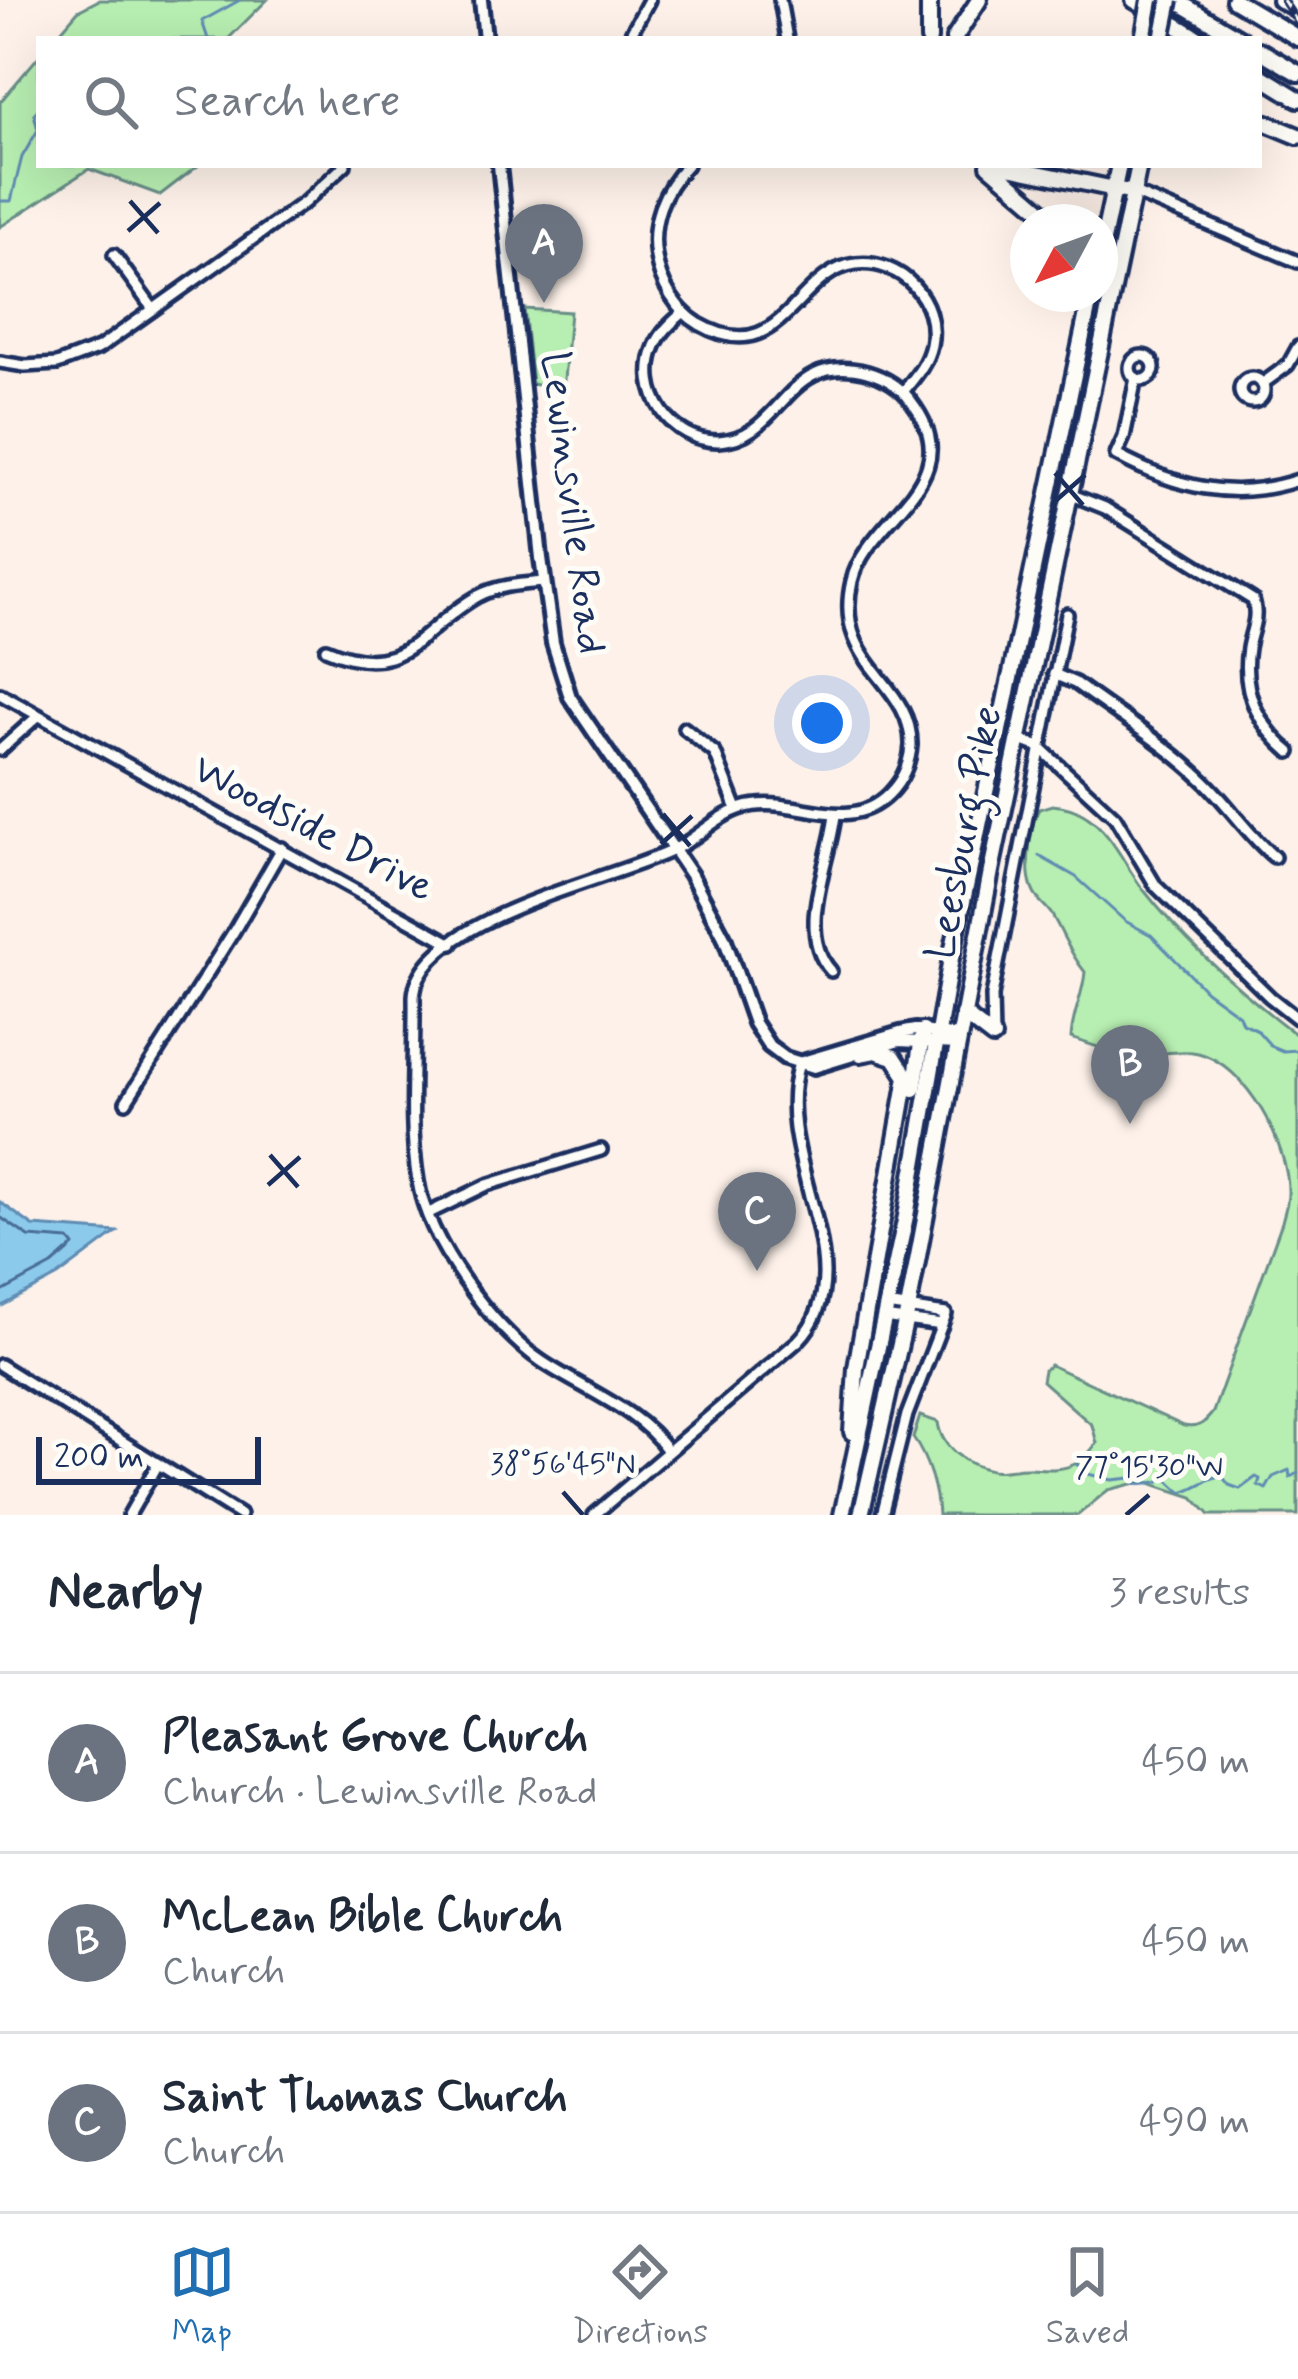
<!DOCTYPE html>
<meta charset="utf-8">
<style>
body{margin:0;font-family:Mynerve,sans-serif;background:#f6f6f7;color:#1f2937}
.compass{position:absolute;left:1010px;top:204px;width:108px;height:108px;border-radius:50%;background:#fff;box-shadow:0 12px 48px #0002;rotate:229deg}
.scale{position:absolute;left:36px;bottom:30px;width:225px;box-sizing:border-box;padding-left:12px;border:6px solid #1b2f5e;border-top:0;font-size:33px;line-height:42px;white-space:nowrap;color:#1b2f5e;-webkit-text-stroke:9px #fdfcf7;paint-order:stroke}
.you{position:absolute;left:822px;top:723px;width:42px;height:42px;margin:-30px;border:9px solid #fff;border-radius:50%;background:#1a73e8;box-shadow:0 0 0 18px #1a73e833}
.badge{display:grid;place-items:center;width:78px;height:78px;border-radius:50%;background:#1f6fb2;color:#fff;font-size:39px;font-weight:700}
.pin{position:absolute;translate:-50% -99px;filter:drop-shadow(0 3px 6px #0008)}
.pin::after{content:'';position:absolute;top:63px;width:42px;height:36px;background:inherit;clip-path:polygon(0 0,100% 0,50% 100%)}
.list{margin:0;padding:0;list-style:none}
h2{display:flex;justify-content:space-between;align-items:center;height:156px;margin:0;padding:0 48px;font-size:51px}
h2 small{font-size:39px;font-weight:400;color:#747a83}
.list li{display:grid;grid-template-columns:78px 1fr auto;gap:36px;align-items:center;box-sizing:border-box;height:180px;padding:0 48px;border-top:3px solid #e0e1e3}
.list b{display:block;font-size:45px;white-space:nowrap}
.list p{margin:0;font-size:39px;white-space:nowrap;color:#747a83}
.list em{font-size:39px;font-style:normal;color:#747a83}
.icon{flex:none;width:66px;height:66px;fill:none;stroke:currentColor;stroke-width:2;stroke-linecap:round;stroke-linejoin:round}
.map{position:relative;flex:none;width:1298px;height:1515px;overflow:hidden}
.search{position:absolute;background:#fff;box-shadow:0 12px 48px #0002;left:36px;right:36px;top:36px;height:132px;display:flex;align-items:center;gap:30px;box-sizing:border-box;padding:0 42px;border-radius:0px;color:#747a83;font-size:45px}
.sheet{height:696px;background:#fff}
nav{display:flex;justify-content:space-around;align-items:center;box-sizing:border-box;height:168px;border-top:3px solid #e0e1e3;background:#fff;font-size:33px;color:#747a83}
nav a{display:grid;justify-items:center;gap:6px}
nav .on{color:#1f6fb2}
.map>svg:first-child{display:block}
</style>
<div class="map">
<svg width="1298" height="1515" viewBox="0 0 1298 1515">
<rect width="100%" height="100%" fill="#fdf1e9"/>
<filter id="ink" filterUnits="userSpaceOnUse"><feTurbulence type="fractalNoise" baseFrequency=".00833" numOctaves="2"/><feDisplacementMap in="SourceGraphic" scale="24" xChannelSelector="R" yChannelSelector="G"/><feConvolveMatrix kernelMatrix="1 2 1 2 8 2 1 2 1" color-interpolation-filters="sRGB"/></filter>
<g filter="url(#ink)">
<g fill="#b7eeb1" stroke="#698e88" stroke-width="3">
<polygon points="99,0 267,0 228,39 54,39 78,11"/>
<polygon points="39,56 39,165 199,165 160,195 89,169 0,227 0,102"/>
<polygon points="524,309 570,312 563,391 532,384"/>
<path d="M 1052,805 C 1064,806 1076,809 1086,816 C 1113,834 1124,865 1143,889 C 1186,944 1243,994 1298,1036 L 1298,1515 L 1210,1515 L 1193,1497 L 1144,1481 L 1108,1490 L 1078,1515 L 938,1515 C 937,1490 928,1459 913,1438 L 920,1416 L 938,1422 C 941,1448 966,1465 991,1470 C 1003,1472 1017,1467 1029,1468 C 1046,1469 1062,1471 1077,1463 C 1085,1459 1091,1450 1097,1443 L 1092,1425 L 1042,1381 L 1044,1370 L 1050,1365 L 1184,1426 C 1198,1429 1205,1423 1213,1412 L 1282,1222 C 1284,1213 1288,1203 1288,1194 C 1290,1147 1246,1064 1198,1053 C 1181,1049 1160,1055 1143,1055 C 1117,1055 1094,1046 1071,1038 C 1072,1014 1083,996 1085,972 C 1068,951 1065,937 1052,915 C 1047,907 1038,901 1034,893 C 1024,874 1029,827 1039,809 Z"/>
</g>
<polygon fill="#8ccaec" stroke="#5f8cb3" stroke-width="3" points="0,1202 33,1226 117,1232 58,1276 0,1307"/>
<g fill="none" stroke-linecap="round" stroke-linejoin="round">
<polyline stroke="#486d97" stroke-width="3" points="0,1217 29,1237 69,1240 74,1246 52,1265 0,1293"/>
<g stroke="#5f8cb3" stroke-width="3">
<polyline points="208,39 202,21 240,0"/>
<polyline points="0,201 11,201 22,157 38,130 34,114 39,108"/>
<polyline points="1039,856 1076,877 1125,921 1151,935 1206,991 1239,1015 1242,1023 1256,1029 1271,1046 1283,1051 1298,1050"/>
<path d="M 1077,1465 L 1085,1467 L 1088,1474 L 1112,1480 L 1131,1478 L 1137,1484 L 1158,1482 L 1165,1477 L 1181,1492 C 1196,1489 1207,1477 1222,1476 L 1229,1485 L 1240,1489 L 1256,1477 L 1260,1479 L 1258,1485 L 1266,1489 L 1273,1477 L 1289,1470 L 1290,1477 L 1298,1473"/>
</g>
<defs>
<g id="minor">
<polyline points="780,0 787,39"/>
<polyline points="628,39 649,0"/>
<path d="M 687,165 C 663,190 650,222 656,257 C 660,283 676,310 699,324 C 782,372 795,271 856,264 C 901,259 940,300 931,345 C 927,364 915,377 903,392"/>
<polyline points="1134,193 1298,262"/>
<polyline points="114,255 153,309"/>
<circle cx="1142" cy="368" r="12"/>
<polyline points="0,362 25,366 57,364 99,348 305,202 345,165"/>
<path d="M 1136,378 L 1124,437 L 1116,455 C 1175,487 1233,502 1298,480"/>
<circle cx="1252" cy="390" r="12"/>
<polyline points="1262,384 1288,365 1298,347"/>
<path d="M 1070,494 L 1105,508 L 1253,600 C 1259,617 1251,631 1248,648 C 1241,691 1258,725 1290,752"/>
<path d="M 326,649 C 405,683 419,629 478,596 C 499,585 521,584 544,582"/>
<path d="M 1054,674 L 1075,683 C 1118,715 1166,744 1204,781 C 1229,805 1248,835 1274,857"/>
<polyline points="0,694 452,944"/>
<polyline points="684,728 715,753 737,809"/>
<polyline points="1018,739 1039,747 1115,817 1156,886 1270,997 1298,1019"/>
<polyline points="0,750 38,716"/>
<path d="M 831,971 C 795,931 830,862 835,815"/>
<polyline points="993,1037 992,996 997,969 1067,614"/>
<polyline points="126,1102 234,931 282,848"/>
<polyline points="429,1213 487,1185 601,1150"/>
<polyline points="883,1317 942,1325"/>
<polyline points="0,1365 240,1515"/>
<path d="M 668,1451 C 639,1409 582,1389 541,1361 C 492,1328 427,1240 418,1181 C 408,1122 415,1056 414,996 C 419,918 613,880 673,850 C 697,839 716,816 742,808 C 793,792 845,838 889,794 C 902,781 910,763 911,745 C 912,681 832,665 852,581 C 867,516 973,481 911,401 C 900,386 884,377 867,372 C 785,350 783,438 719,441 C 671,442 636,391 655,346 C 661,332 672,322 684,312"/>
<polyline points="129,1515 158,1464"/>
<path d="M 594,1515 L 798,1341 C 869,1268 769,1159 799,1063"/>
<polyline points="882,1515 907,1415 946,1314 886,1305"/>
</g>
<g id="major">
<polyline points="481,0 485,39"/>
<polyline points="499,165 541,558 553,643 570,697 691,875 724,937 754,1023 769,1046 785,1058 814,1067 899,1041 957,1044"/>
<polyline points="799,1063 900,1033 915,1030 958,1036"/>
</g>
<g id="highway">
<polyline points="929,0 929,39"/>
<polyline points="1134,0 1199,39"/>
<polyline points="1175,0 1241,39"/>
<polyline points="1234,0 1298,38"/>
<polyline points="1280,0 1298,10"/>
<polyline points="954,39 979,0"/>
<polyline points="1259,50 1298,73"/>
<polyline points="1259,75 1298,99"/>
<polyline points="1259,120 1298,136"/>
<polyline points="989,165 1055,222"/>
<polyline points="999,165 1134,193"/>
<polyline points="1100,254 1119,165"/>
<polyline points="963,1014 993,1037"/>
<polyline points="914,1089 923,1031"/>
<polyline points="852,1432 856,1368 907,1077 894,1057 876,1051 861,1054"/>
<polyline points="842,1515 906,1216 951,958 1091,294"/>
<polyline points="861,1515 908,1309 991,871 1139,165"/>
</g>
</defs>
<use href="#minor" stroke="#1b2f5e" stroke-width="18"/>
<use href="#major" stroke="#1b2f5e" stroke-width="20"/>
<use href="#highway" stroke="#1b2f5e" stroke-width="22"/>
<use href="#minor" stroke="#fdfcf7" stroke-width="9"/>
<use href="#major" stroke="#fdfcf7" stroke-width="10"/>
<use href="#highway" stroke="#fdfcf7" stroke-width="14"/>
<defs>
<polyline id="rail" points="1283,0 1298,23"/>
</defs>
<use href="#rail" stroke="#1b2f5e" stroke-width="8"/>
<use href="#rail" stroke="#fdfcf7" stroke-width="3" stroke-dasharray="9" stroke-linecap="butt"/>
<defs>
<g id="highway-bridge">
<polyline points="1143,39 1150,0"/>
<polyline points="1162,39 1170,0"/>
</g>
</defs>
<use href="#highway-bridge" stroke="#1b2f5e" stroke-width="22" stroke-linecap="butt"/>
<use href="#highway-bridge" stroke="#fdfcf7" stroke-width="14"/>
</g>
</g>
<path fill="none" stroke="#1b2f5e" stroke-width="4.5" d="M 130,201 L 158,233M 128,231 L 160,203M 1055,473 L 1083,505M 1053,503 L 1085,475M 663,814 L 690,846M 661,844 L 692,816M 270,1155 L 298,1187M 268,1185 L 300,1157M 563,1492 L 583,1515M 1126,1515 L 1149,1495"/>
<g text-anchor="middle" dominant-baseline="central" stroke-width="10" stroke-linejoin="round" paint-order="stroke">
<g font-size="42" fill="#1b2f5e" stroke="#fdfcf7">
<text transform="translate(572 503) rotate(83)">Lewinsville Road</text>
<text transform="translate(313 829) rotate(28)">Woodside Drive</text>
<text transform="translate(965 833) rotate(-79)">Leesburg Pike</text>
</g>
</g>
<g font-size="30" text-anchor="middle" fill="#1b2f5e" stroke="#fdfcf7" stroke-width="10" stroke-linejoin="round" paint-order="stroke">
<text x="563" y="1473">38°56'45"N</text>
<text x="1149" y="1476">77°15'30"W</text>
</g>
</svg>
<svg class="compass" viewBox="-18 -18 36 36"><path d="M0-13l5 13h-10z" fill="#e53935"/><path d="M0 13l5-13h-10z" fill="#747a83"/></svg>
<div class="scale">200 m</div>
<div class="you"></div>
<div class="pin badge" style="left:544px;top:303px;background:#6b7280">A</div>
<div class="pin badge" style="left:1130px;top:1124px;background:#6b7280">B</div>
<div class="pin badge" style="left:757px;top:1271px;background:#6b7280">C</div>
<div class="search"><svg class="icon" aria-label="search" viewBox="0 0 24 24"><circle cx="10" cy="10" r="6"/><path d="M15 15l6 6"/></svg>Search here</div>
</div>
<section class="sheet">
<h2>Nearby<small>3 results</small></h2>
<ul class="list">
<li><span class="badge" style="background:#6b7280">A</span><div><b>Pleasant Grove Church</b><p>Church · Lewinsville Road</p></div><em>450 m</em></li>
<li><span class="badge" style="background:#6b7280">B</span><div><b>McLean Bible Church</b><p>Church</p></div><em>450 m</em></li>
<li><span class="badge" style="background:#6b7280">C</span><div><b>Saint Thomas Church</b><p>Church</p></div><em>490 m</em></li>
</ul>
</section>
<nav>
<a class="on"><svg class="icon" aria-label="map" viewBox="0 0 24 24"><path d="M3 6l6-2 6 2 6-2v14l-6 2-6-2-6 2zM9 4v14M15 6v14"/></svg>Map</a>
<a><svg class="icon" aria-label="directions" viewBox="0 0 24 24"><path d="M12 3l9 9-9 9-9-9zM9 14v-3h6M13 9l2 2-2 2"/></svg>Directions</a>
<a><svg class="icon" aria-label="saved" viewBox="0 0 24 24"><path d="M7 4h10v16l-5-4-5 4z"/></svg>Saved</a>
</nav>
